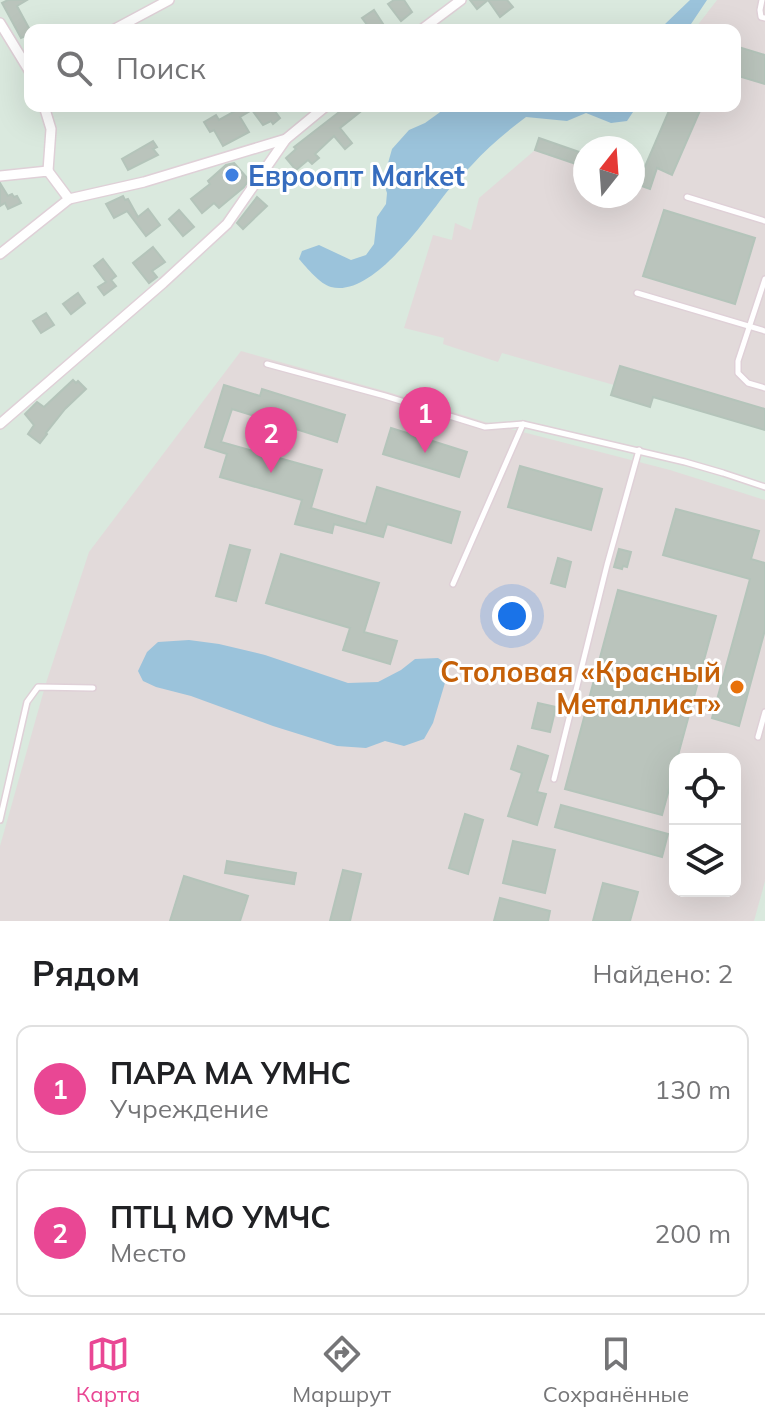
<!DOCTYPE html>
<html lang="ru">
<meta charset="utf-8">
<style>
body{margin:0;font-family:Mulish,sans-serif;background:#f2f2f2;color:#202124}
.controls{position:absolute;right:24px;bottom:24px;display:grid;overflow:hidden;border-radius:16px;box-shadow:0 8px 32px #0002}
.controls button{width:72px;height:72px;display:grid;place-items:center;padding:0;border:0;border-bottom:2px solid #e0e0e0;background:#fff;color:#202124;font:40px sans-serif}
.compass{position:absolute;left:573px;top:136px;width:72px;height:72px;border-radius:50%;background:#fff;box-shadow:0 8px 32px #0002;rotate:17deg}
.you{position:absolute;left:512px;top:616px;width:28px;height:28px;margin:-20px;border:6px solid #fff;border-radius:50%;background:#1a73e8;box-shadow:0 0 0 12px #1a73e833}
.badge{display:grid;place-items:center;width:52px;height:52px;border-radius:50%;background:#e94794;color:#fff;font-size:26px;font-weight:700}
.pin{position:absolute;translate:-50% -66px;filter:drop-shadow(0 2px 4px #0008)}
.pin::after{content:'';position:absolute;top:42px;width:28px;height:24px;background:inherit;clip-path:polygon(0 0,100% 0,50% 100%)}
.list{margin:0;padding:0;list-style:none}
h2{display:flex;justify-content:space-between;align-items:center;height:104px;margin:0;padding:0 32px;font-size:34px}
h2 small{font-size:26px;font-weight:400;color:#757577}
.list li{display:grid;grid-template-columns:52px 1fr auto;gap:24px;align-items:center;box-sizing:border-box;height:128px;margin:0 16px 16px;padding:0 16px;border:2px solid #e0e0e0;border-radius:16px}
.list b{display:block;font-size:30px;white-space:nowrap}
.list p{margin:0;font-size:26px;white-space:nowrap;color:#757577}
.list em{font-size:26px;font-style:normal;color:#757577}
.icon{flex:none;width:44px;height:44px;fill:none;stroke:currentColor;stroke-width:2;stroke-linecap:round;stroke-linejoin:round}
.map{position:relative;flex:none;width:765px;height:921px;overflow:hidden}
.search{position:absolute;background:#fff;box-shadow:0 8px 32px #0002;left:24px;right:24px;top:24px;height:88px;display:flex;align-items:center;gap:20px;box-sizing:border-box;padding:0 28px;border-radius:16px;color:#757577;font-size:30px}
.sheet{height:392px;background:#fff}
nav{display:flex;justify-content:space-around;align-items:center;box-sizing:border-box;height:112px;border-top:2px solid #e0e0e0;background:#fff;font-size:22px;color:#757577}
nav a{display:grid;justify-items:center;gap:4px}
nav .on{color:#e94794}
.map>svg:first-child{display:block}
</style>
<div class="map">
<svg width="765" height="921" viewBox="0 0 765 921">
<rect width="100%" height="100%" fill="#dae9de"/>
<g fill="#e2dada" fill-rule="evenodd">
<polygon points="717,0 765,0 765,430 654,397 650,407 611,395 614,385 502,353 498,362 443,344 444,338 404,328 433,235 452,240 455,223 471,230 479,198 535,150 539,138 585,154 585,196 633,196 633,166 642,169 646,164 671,106 735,106 735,30 701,30 697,26"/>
<path d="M 241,351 L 388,392 L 488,423 L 670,470 L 765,500 L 765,881 L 754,921 L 0,921 L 0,846 L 46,683 L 89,552 ZM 675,759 L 735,759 L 735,891 L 675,891 Z"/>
</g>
<g fill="#9bc3db">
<polygon points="690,0 707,0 687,30 655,30 664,25"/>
<path d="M 445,106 L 637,106 L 627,121 L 611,123 L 586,113 L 567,121 L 526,117 C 506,132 488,147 471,166 C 462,175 453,184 446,193 C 425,220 372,298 331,287 C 320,284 307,268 299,259 L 302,251 L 319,245 L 351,260 L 366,255 L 374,244 L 377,217 L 386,204 L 387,193 L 383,181 L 392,149 L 409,130 L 425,123 L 443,110 Z"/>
<polygon points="189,640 219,644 265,655 348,683 378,682 401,670 415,659 438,658 450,666 433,723 424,739 404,746 385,741 366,748 337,746 273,726 191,696 156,687 143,681 138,671 147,652 158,642"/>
</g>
<g fill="#bac4bc" stroke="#b4c4ba" stroke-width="2">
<polygon points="8,0 27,0 17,6 30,30 30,34 21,38 2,3"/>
<polygon points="394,0 404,0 412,12 401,21 388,4"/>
<polygon points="470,0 507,0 513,7 500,17 488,0 477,9"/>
<polygon points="374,10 387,30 371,30 362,18"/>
<polygon points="735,46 765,55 765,84 735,75"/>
<polygon points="237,106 271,106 280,118 273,124 271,121 263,125 252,110 240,117 249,132 223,146 214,130 210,132 204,122 216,115 219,120 239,109"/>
<polygon points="347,106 355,106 360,112 340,128 352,143 345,149 334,136 315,154 319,158 312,164 308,160 296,170 286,158 296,149 294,147"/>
<polygon points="671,106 702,106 672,175 657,168 650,189 633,183 633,166 644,169"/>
<polygon points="539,138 585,154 585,167 535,150"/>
<polygon points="153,141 157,147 153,149 158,155 128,170 122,159"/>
<polygon points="234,163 249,180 244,187 219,208 214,203 202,213 191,199 210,184 208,181 226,165"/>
<polygon points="0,183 8,196 12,194 14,197 17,196 21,203 8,209 5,203 0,206"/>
<polygon points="123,196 125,200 128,199 138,217 148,209 160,225 146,236 127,211 114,218 106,204"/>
<polygon points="257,197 267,206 243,229 237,223"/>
<polygon points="179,210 194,227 183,236 169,219"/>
<polygon points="664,210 755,238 735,304 643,276"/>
<polygon points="153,247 165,262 152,271 157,277 149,283 133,263"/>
<polygon points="103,259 116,276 111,280 116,286 104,295 98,287 106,282 94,266"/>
<polygon points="78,293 85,303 71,314 63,304"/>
<polygon points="46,313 54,325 41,333 33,321"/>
<polygon points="620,366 765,409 765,430 653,397 650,407 611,395"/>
<polygon points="73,380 76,383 78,381 86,389 65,409 46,433 47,434 40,443 28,434 34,425 25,414 37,402 44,407"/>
<polygon points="224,385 260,396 262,389 345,415 337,442 232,409 221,442 322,470 311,508 366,524 377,487 460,512 451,543 387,524 383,537 334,524 332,533 295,524 302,500 220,477 227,454 205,447"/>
<polygon points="391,428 467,452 459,477 383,454"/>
<polygon points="520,466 602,489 591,530 508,507"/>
<polygon points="676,509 759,531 751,559 765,563 765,630 739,726 712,718 750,579 663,555"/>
<polygon points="230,545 250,550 236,601 216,596"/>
<polygon points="619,549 631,552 627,567 623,566 622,569 614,567"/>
<polygon points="281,554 379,583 364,632 397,641 390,664 343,650 350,628 266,603"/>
<polygon points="558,558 571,562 565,587 551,583"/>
<polygon points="618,590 716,616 677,759 675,759 675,767 662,815 565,789"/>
<polygon points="538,703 556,707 550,732 532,728"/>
<polygon points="518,746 548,756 537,792 546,794 537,825 508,816 522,773 511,769"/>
<polygon points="561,805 668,834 662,857 555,827"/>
<polygon points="465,814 483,820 468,874 449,868"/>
<polygon points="513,841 555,850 545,893 503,883"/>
<polygon points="227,861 296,873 294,884 225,873"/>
<polygon points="343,870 361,874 350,921 330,921"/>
<polygon points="184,876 248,896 240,921 170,921"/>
<polygon points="603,883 638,892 630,921 593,921"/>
<polygon points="500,898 550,911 548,921 494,921"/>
</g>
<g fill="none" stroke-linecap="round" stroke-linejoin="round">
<defs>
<g id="service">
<polyline points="762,0 760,10 761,17 765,18"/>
<polyline points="687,197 765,221"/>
<polyline points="765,279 738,361 738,373 748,383 765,388"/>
<polyline points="637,293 765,331"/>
<polyline points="267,364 385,396 485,427 523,424 685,462 723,473 765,487"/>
<polyline points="453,584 523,424"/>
<polyline points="758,737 765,712"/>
<polyline points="554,779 607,565 639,450"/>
<polyline points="0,820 27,702 38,687 93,688"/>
</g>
<g id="minor">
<polyline points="0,23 30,72"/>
<polyline points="113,30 169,0"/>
<polyline points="421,30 461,0"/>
<polyline points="44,106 51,129 48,171"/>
<polyline points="0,176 48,171 69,199 144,182 286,139 326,106"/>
<polyline points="0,254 69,199"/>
<polyline points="0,424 163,283 227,224 286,139"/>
</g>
</defs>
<use href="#service" stroke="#dfd0d7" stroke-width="8"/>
<use href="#minor" stroke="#dfd0d7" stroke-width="12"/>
<use href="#service" stroke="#fff" stroke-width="5"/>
<use href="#minor" stroke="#fff" stroke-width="9"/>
</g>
<circle fill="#3f7fe0" stroke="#fff" stroke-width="3" cx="232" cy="175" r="8"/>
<circle fill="#e8710a" stroke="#fff" stroke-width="3" cx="737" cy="687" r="8"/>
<g text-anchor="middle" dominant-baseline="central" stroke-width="6" stroke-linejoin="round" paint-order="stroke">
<g font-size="28" font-weight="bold" fill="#366cbe" stroke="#fff" text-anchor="start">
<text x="248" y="175">Евроопт Market</text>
</g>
<g font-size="28" font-weight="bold" fill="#c56008" stroke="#fff" text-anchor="end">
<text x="721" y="671">Столовая «Красный<tspan x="721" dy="32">Металлист»</tspan></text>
</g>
</g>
</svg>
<div class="controls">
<button><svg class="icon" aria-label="locate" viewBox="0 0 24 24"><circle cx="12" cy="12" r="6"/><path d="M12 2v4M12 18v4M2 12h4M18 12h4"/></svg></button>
<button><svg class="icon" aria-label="layers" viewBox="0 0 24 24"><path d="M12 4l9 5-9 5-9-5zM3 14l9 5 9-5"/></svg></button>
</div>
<svg class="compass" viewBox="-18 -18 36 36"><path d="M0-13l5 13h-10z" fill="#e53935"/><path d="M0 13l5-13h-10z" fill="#757577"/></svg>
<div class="you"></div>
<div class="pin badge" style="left:425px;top:453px">1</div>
<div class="pin badge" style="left:271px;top:473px">2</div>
<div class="search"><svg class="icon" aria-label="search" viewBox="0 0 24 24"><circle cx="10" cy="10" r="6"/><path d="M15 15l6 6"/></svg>Поиск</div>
</div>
<section class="sheet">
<h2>Рядом<small>Найдено: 2</small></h2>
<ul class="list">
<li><span class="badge">1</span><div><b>ПАРА МА УМНС</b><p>Учреждение</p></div><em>130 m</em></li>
<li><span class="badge">2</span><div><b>ПТЦ МО УМЧС</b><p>Место</p></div><em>200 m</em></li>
</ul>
</section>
<nav>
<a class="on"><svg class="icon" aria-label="map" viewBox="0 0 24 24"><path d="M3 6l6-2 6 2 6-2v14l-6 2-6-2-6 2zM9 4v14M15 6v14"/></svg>Карта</a>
<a><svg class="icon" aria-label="directions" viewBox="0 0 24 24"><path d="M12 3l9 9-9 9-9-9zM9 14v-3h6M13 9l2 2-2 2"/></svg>Маршрут</a>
<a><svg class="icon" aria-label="saved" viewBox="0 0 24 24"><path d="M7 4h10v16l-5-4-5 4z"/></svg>Сохранённые</a>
</nav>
